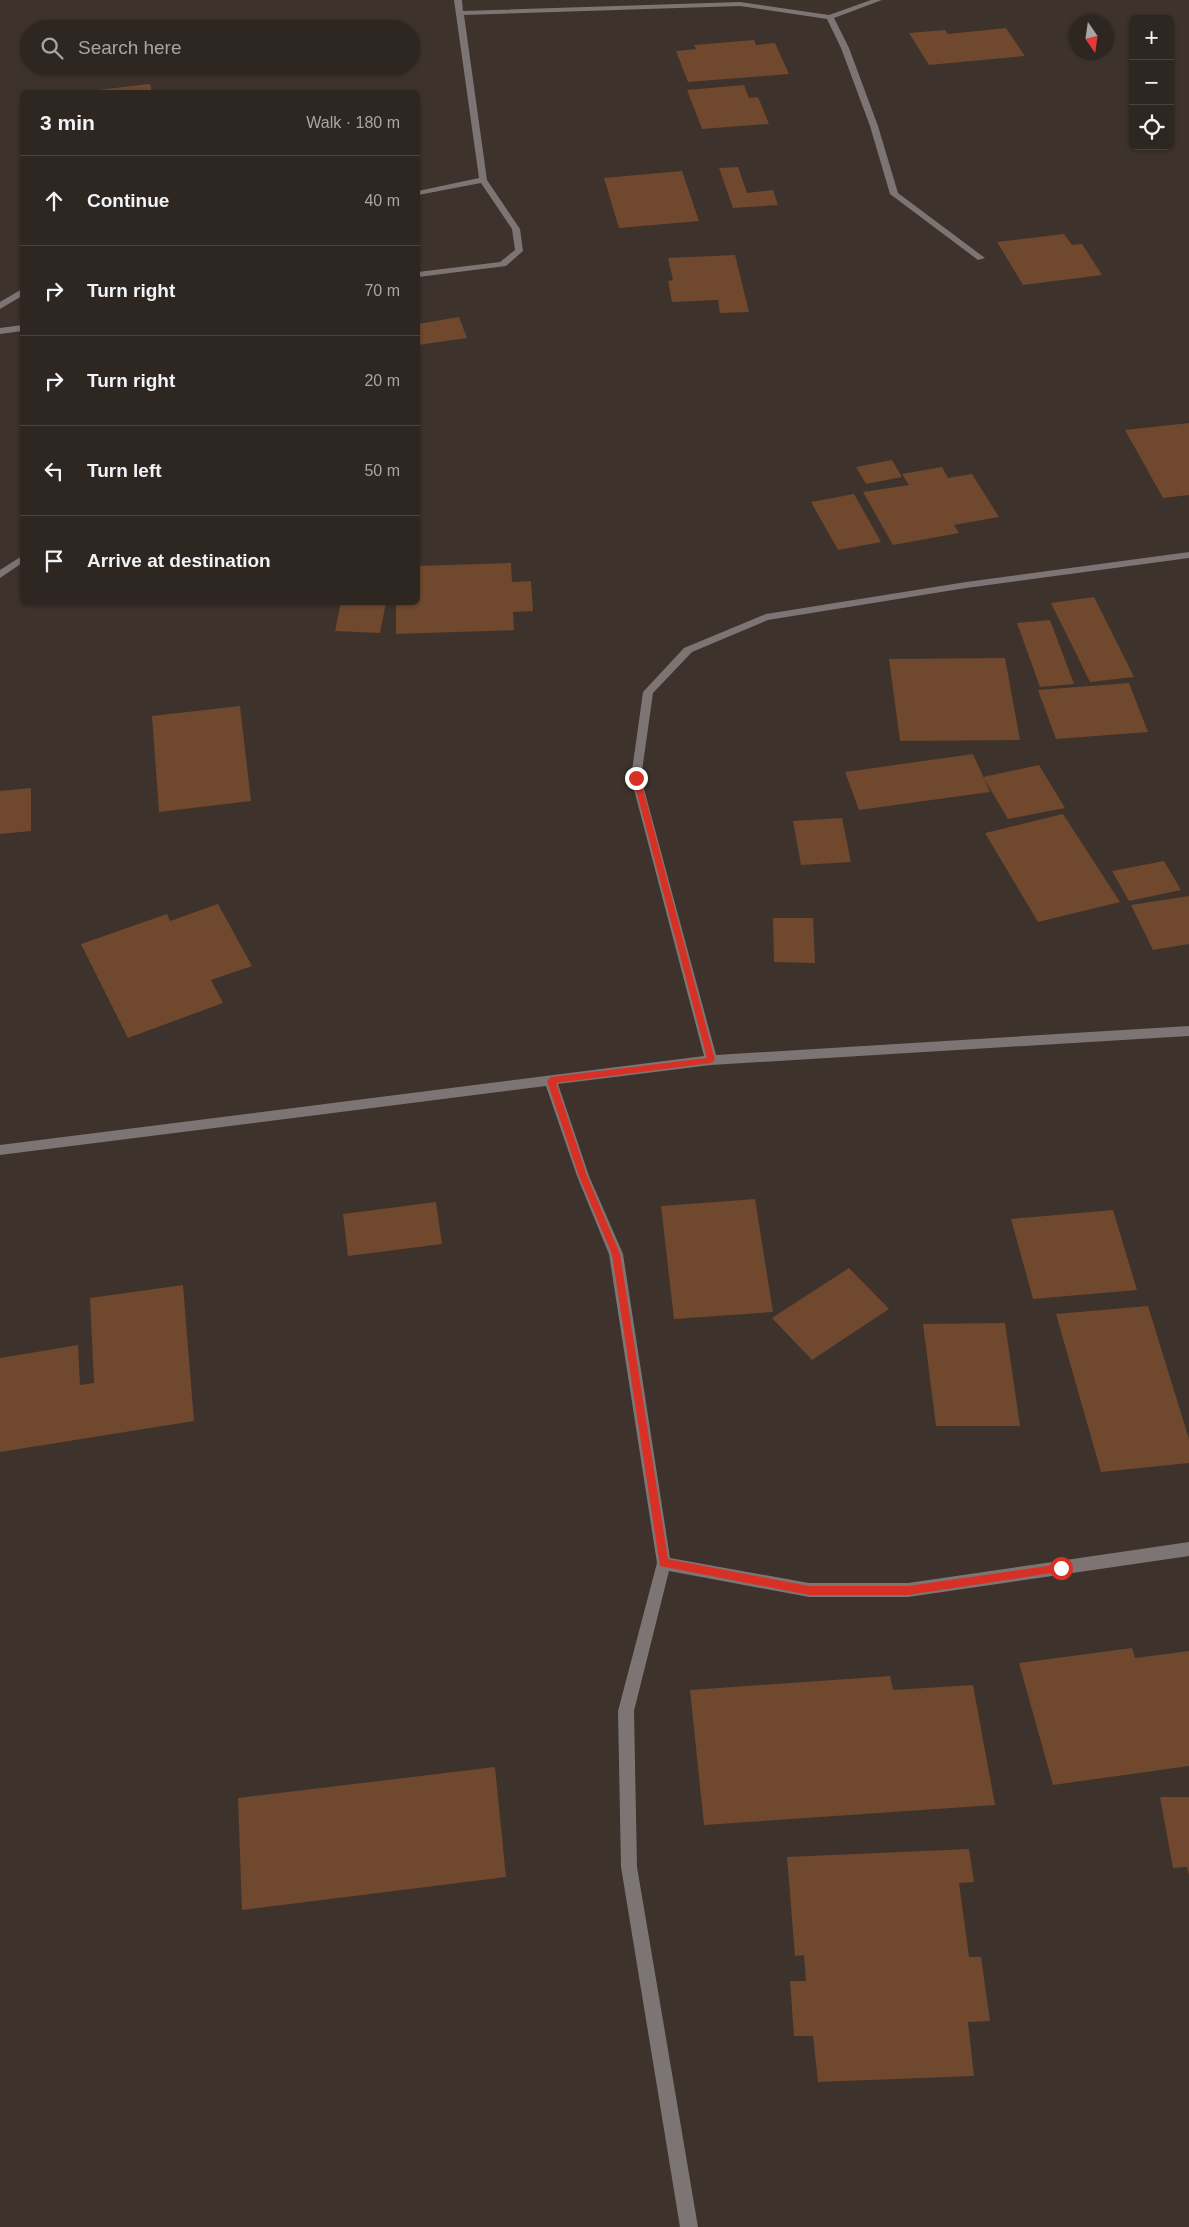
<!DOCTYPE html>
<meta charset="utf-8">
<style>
body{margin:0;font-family:Helvetica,sans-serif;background:#362e2a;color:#f1f3f6}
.controls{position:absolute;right:15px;top:15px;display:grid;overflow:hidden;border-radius:8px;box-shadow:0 1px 4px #0004}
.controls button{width:45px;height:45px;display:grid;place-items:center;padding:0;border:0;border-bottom:1px solid #49433f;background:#2e2621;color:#f1f3f6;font:25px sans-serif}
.compass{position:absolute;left:1069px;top:15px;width:45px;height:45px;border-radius:50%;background:#2e2621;box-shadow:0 1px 4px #0004;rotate:167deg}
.stop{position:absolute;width:15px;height:15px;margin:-11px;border:4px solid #d93025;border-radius:50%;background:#fff}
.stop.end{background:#d93025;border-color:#fff;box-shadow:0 1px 5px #0008}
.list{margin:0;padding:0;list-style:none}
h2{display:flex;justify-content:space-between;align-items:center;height:65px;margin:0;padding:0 20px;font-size:21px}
h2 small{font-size:16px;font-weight:400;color:#a7a5a5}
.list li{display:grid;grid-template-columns:32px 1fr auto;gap:15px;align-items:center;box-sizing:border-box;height:90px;padding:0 20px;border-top:1px solid #49433f}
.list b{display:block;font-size:19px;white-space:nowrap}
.list em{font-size:16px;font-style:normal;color:#a7a5a5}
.icon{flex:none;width:28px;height:28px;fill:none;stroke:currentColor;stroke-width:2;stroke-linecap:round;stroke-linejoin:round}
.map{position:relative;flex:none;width:1189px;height:2227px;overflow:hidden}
.search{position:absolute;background:#2e2621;box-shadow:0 1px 4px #0004;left:20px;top:20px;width:400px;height:55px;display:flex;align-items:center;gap:12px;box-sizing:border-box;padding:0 18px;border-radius:28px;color:#a7a5a5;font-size:19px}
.panel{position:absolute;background:#2e2621;box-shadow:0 1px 4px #0004;left:20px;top:90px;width:400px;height:515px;border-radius:8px}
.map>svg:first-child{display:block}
</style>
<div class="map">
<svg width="1189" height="2227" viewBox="0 0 1189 2227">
<rect width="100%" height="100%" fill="#3d322c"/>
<g fill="#6f482d">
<polygon points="1006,28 1025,56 929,65 909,33 945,30 948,34"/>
<polygon points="754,40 756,45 775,43 789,74 688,82 676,51 696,49 694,45"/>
<polygon points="150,84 152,92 89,92 89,91"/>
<polygon points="744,85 749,98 758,97 769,124 702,129 687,90"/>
<polygon points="738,167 747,193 773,190 778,205 733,208 719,168"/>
<polygon points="682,171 699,221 619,228 604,178"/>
<polygon points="1064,234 1072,245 1082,244 1102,275 1023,285 997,242"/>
<polygon points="735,255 749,312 720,313 718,300 672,302 668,281 673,280 668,258"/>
<polygon points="459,317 467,338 418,345 418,324"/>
<polygon points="1189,423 1189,495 1163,498 1125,430"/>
<polygon points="892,460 902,477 866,484 856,467"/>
<polygon points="942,467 948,478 972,474 999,517 954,525 959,533 893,545 863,492 909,485 902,474"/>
<polygon points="854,494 881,542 838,550 811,502"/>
<polygon points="511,563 512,582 531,581 533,611 513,612 514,630 396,634 396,602 418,602 418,566"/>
<polygon points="1094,597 1134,677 1090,682 1051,603"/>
<polygon points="341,602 386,602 380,633 335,631"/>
<polygon points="1050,620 1074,684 1040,687 1017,623"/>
<polygon points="1005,658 1020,740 900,741 889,659"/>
<polygon points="1129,683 1148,732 1056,739 1038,690"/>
<polygon points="240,706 251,801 159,812 152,716"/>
<polygon points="973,754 990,792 859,810 845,772"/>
<polygon points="1039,765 1065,808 1008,819 983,777"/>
<polygon points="31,788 31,831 0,834 0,791"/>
<polygon points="1063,814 1120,902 1038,922 985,833"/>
<polygon points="842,818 851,862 801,865 793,821"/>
<polygon points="1164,861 1181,890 1129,901 1112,871"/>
<polygon points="1189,896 1189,944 1153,950 1131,905"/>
<polygon points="218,904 252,966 211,980 223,1003 128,1038 81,944 167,914 170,921"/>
<polygon points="773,918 813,918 815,963 774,962"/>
<polygon points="755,1199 773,1312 674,1319 661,1206"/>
<polygon points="436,1202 442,1244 348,1256 343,1214"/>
<polygon points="1113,1210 1137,1290 1033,1299 1011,1219"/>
<polygon points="849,1268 889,1309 812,1360 772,1318"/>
<polygon points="183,1285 194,1421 0,1452 0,1358 78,1345 80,1385 94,1383 90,1298"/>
<polygon points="1148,1306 1189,1439 1189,1463 1101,1472 1056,1314"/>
<polygon points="1005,1323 1020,1426 936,1426 923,1324"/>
<polygon points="1132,1648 1135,1658 1189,1651 1189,1766 1053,1785 1019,1663"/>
<polygon points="890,1676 893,1690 973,1685 995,1805 704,1825 690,1690"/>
<polygon points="495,1767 506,1877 242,1910 238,1798"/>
<polygon points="1160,1797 1189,1797 1189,1875 1187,1867 1173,1868"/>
<polygon points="969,1849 974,1882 959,1883 969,1957 981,1957 990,2021 968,2022 974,2076 818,2082 813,2036 794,2036 790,1981 806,1981 804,1955 795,1956 787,1857"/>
</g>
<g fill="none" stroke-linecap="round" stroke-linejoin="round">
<g fill="#7c7574" fill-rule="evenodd">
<polygon points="454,0 462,0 463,11 740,2 829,15 871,0 882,0 834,18 849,48 878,126 898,193 985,258 978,260 890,194 870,126 841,48 827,19 740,6 464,15 487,180 520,229 523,251 506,266 418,277 418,272 500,262 515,250 512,229 481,183 418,195 418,191 479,178"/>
<polygon points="22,289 22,296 0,309 0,302"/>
<polygon points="22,325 22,331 0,334 0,328"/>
<polygon points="1189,552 1189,558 966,588 768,620 692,652 653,693 641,778 716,1055 1189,1026 1189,1036 711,1065 558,1084 589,1176 623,1254 670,1558 809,1583 908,1583 1189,1542 1189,1556 908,1597 809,1597 669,1571 634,1711 637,1867 698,2227 680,2227 621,1867 618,1711 657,1563 609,1254 577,1176 546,1086 0,1155 0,1145 704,1056 631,778 643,692 684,648 766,614 966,582"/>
<polygon points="22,556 22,563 0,578 0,570"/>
</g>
</g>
<polygon fill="#d93025" points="636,775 640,778 715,1060 711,1063 556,1083 587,1176 620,1254 668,1559 809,1586 908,1586 1061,1564 1065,1565 1065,1571 908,1595 809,1595 660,1566 612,1254 579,1176 547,1081 551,1077 707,1058 633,778"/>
</svg>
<div class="controls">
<button>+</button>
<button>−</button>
<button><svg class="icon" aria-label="locate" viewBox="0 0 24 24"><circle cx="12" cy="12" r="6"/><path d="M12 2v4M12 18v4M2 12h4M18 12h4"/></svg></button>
</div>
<svg class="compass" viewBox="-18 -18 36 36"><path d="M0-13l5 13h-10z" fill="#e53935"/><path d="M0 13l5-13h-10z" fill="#a7a5a5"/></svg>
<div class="stop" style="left:1061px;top:1568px"></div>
<div class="stop end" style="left:636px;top:778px"></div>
<div class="search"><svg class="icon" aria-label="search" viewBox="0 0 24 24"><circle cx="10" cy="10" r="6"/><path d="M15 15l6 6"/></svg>Search here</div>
<section class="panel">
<h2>3 min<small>Walk · 180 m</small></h2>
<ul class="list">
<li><svg class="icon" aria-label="ahead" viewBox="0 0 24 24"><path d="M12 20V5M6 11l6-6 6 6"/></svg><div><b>Continue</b></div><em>40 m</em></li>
<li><svg class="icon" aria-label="right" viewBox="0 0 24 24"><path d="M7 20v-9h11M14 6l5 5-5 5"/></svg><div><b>Turn right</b></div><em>70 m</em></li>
<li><svg class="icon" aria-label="right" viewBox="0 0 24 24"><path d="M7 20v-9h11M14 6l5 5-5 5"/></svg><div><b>Turn right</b></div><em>20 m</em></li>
<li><svg class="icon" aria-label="left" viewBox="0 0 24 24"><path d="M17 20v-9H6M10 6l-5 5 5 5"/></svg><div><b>Turn left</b></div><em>50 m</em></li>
<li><svg class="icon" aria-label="arrive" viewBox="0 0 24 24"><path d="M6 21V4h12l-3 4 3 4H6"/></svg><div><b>Arrive at destination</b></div></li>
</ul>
</section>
</div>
